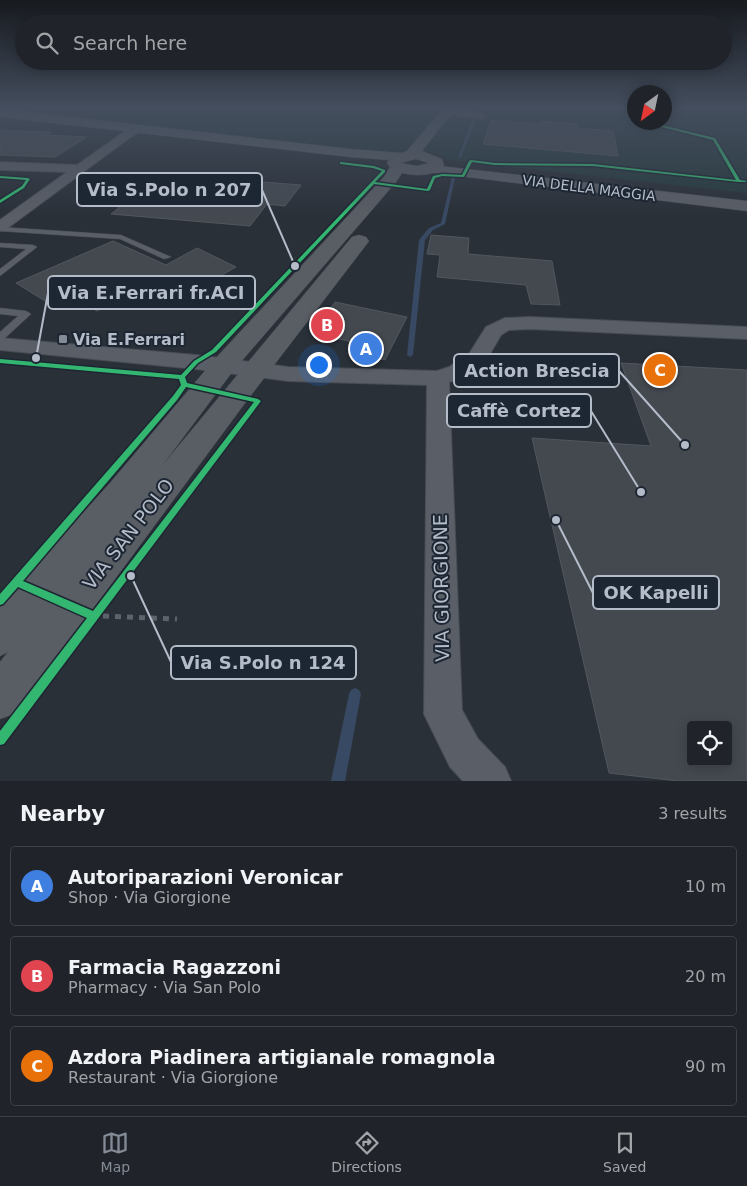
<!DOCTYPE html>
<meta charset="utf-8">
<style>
body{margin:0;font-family:"DejaVu Sans",sans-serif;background:#282c32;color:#f1f3f6}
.controls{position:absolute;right:15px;bottom:15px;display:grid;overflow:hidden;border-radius:5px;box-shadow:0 2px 12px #0003}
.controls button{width:45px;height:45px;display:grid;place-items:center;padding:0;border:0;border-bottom:1px solid #3d4147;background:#20242a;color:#f1f3f6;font:25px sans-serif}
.compass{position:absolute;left:627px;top:85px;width:45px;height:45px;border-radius:50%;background:#20242a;box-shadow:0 2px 12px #0003;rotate:213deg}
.you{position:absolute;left:318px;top:364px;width:18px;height:18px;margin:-12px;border:4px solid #fff;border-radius:50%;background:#1a73e8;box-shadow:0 0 0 8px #1a73e833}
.badge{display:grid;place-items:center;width:32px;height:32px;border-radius:50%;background:#848b96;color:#fff;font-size:16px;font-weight:700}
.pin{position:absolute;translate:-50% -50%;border:2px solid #fff;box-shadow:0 1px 5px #0006}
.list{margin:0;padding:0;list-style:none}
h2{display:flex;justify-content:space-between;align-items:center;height:65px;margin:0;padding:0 20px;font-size:21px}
h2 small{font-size:16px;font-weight:400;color:#a2a4a8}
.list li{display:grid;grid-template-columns:32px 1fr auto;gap:15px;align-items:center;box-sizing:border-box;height:80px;margin:0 10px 10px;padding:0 10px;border:1px solid #3d4147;border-radius:5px}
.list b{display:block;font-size:19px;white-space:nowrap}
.list p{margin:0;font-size:16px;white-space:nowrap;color:#a2a4a8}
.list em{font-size:16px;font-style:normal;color:#a2a4a8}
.icon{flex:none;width:28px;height:28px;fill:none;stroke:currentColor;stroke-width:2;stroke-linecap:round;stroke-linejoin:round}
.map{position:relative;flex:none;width:747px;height:781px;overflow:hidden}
.search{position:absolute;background:#20242a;box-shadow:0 2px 12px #0003;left:15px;right:15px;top:15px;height:55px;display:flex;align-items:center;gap:12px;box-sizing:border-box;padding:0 18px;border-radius:28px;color:#a2a4a8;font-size:19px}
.sheet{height:335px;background:#20242a}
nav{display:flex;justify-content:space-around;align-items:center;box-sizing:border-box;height:70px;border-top:1px solid #3d4147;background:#20242a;font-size:14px;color:#a2a4a8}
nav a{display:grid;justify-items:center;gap:2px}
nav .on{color:#848b96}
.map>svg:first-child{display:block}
</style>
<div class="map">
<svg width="747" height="781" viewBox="0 0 747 781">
<rect width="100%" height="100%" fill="#2a3038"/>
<path fill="#273a3e" d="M 0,107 L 634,107 L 634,122 L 664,122 L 665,107 L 747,107 L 747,193 L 448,160 C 430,145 399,152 377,152 L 0,110 Z"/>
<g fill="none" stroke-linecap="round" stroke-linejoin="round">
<g fill="#384963" fill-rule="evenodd">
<polygon points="477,107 481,107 461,157 458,158"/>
<polygon points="452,177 455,178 445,224 433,230 425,240 413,355 410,357 407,355 419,240 429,228 441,223"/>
<polygon points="355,688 359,690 361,694 345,781 331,781 349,694 351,690"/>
</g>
</g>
<g fill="#444950" stroke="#52575f" fill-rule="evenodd">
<polygon points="491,120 540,124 540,121 577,124 577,128 613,131 618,156 483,144"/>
<polygon points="0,130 51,132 46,135 87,137 55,157 0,155"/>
<polygon points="151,173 213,178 301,185 285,206 267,204 250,226 111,214 120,207 110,206"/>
<polygon points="431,235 469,238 468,254 552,261 560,305 531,304 526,285 437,277 440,255 427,254"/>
<polygon points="113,241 166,265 197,248 236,267 166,307 151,299 131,310 116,301 97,311 72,297 53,306 16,283"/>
<polygon points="335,302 407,317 385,360 356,353 361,344 313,333"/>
<path d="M 621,363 L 747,370 L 747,781 L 678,781 L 609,773 L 532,438 L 651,446 ZM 691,725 L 728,725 L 728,762 L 691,762 Z"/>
</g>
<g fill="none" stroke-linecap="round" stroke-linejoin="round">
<defs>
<g id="service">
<polygon points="0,227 121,235 171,257 164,259 120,239 0,231"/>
<polygon points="0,243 33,245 37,247 0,276 0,269 26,249 0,247"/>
<polygon points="0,308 26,311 31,314 4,339 0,340 0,332 18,316 0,314"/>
</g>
<g id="minor">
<polygon points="451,109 481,113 486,116 481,119 448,114 448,110"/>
<polygon points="140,126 145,129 132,136 5,230 0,231 0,220 67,172 0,170 0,162 77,165 124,132"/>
<polygon points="530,317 747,327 747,339 530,329 509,330 501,335 484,364 465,377 449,382 462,710 478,739 505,767 511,781 463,781 450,767 424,714 427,385 288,381 196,369 0,350 0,338 196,355 288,367 437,371 449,367 469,354 486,327 505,318"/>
</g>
<g id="tertiary">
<polygon points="0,109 350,149 402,153 407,154 409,157 407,160 402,161 350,157 0,117"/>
<polygon points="431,165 747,201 747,211 426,172 424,169 426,166"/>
</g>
<path id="secondary" d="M 447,107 L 460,107 L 443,124 L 422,151 L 442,159 L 444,165 C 435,177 415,176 402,173 L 396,182 L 233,371 L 161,467 L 352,237 L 359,235 L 366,237 L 369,241 L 366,245 L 245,403 L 16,713 L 0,719 L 0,662 L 8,652 L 0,656 L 0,604 L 110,483 L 215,359 L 384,177 L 390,167 L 387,163 L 390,157 L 407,151 L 435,118 ZM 416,159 L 429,163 L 417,166 L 401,163 Z"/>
</defs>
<use href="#service" stroke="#484c53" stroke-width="1"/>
<use href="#minor" stroke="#484c53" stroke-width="2"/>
<use href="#tertiary" stroke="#484c53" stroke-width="1"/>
<use href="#secondary" stroke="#484c53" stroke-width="1"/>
<polyline stroke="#5d636a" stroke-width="5" stroke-dasharray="6 6" stroke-linecap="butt" points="103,616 177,619"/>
<use href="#service" fill="#5a5e66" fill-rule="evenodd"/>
<use href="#minor" fill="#5a5e66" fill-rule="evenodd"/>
<use href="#tertiary" fill="#5a5e66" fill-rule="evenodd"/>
<use href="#secondary" fill="#595d64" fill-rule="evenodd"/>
<defs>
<g id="cycleway">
<path d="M 642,122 L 649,122 L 715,138 L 740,180 L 747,181 L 745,182 L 739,182 L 593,166 L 495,165 L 472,162 L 464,177 L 442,176 L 435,178 L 430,190 L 428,191 L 374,184 L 216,352 L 198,363 L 185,377 L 187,383 L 258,399 L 261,401 L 4,744 L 0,745 L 0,731 L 87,618 L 18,587 L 3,604 L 0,605 L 0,594 L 173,396 L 181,385 L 179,379 L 0,363 L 0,359 L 181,375 L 194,361 L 212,350 L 382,171 L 373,168 L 340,164 L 340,162 L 341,162 L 374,166 L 385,170 L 385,172 L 375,182 L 427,189 L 433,176 L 442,174 L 462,175 L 469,161 L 471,160 L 495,163 L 593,164 L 736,180 L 713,140 ZM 186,387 L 254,402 L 93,611 L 23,581 L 177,400 Z"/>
<polygon points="0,176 28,178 30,179 24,188 0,203 0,200 22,186 26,180 0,178"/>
</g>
</defs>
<use href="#cycleway" stroke="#1d2633" stroke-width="3"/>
<use href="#cycleway" fill="#33b770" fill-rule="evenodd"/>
</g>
<linearGradient id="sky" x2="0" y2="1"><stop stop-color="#171a1f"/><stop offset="0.5" stop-color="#444e5e"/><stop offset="1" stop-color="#444e5e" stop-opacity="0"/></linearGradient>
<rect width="747" height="216" fill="url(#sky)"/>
<rect fill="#848b96" stroke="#1d2633" stroke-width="2" x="58" y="334" width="10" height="10" rx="2.5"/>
<g text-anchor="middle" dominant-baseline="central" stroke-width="4" stroke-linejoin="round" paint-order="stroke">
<g font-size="14" fill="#b4bcc9" stroke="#1d2633">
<text transform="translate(589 188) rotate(7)">VIA DELLA MAGGIA</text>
</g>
<g font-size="16" font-weight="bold" fill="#b4bcc9" stroke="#1d2633" text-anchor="start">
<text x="73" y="339">Via E.Ferrari</text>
</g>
<g font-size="19" fill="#b4bcc9" stroke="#1d2633">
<text transform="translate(128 534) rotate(-52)">VIA SAN POLO</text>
<text transform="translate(441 588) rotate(-91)">VIA GIORGIONE</text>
</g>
</g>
<path fill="none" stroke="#b4bcc9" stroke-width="2" d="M295 266L262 190M36 358L48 293M685 445L619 371M641 492L591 411M556 520L593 593M131 576L171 662"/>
<g fill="#b4bcc9" stroke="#1d2633" stroke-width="2">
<circle cx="295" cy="266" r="5"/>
<circle cx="36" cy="358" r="5"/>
<circle cx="685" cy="445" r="5"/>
<circle cx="641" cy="492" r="5"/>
<circle cx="556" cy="520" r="5"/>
<circle cx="131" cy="576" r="5"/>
</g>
<g fill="#1d2633" stroke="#b4bcc9" stroke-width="2">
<rect x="77" y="173" width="185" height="33" rx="5"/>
<rect x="48" y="276" width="207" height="33" rx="5"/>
<rect x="454" y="354" width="165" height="33" rx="5"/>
<rect x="447" y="394" width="144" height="33" rx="5"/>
<rect x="593" y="576" width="126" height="33" rx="5"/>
<rect x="171" y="646" width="185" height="33" rx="5"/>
</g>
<g font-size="18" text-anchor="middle" font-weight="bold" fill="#b4bcc9">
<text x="169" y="196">Via S.Polo n 207</text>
<text x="151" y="299">Via E.Ferrari fr.ACI</text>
<text x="537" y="377">Action Brescia</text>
<text x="519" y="417">Caffè Cortez</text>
<text x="656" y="599">OK Kapelli</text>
<text x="263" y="669">Via S.Polo n 124</text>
</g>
</svg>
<div class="controls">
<button><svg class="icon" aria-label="locate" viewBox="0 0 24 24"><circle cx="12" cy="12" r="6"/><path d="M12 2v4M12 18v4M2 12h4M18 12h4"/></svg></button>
</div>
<svg class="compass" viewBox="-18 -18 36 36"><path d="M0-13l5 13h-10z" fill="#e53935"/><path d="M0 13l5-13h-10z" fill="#a2a4a8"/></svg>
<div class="you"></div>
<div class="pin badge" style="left:366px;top:349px;background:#3f7fe0">A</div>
<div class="pin badge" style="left:327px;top:325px;background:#e0444e">B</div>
<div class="pin badge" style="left:660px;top:370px;background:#e8710a">C</div>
<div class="search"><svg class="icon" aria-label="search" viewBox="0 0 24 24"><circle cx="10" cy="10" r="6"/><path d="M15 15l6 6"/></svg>Search here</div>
</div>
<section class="sheet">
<h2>Nearby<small>3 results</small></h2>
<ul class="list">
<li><span class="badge" style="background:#3f7fe0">A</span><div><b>Autoriparazioni Veronicar</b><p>Shop · Via Giorgione</p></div><em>10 m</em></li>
<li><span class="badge" style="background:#e0444e">B</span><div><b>Farmacia Ragazzoni</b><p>Pharmacy · Via San Polo</p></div><em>20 m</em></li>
<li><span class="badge" style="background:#e8710a">C</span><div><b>Azdora Piadinera artigianale romagnola</b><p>Restaurant · Via Giorgione</p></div><em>90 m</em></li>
</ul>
</section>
<nav>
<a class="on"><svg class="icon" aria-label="map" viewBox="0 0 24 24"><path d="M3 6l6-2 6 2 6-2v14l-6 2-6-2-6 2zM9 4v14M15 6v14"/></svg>Map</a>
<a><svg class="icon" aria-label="directions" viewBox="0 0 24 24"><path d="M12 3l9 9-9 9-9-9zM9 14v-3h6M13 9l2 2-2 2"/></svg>Directions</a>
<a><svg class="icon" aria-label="saved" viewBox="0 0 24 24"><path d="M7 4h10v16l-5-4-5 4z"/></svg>Saved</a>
</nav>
